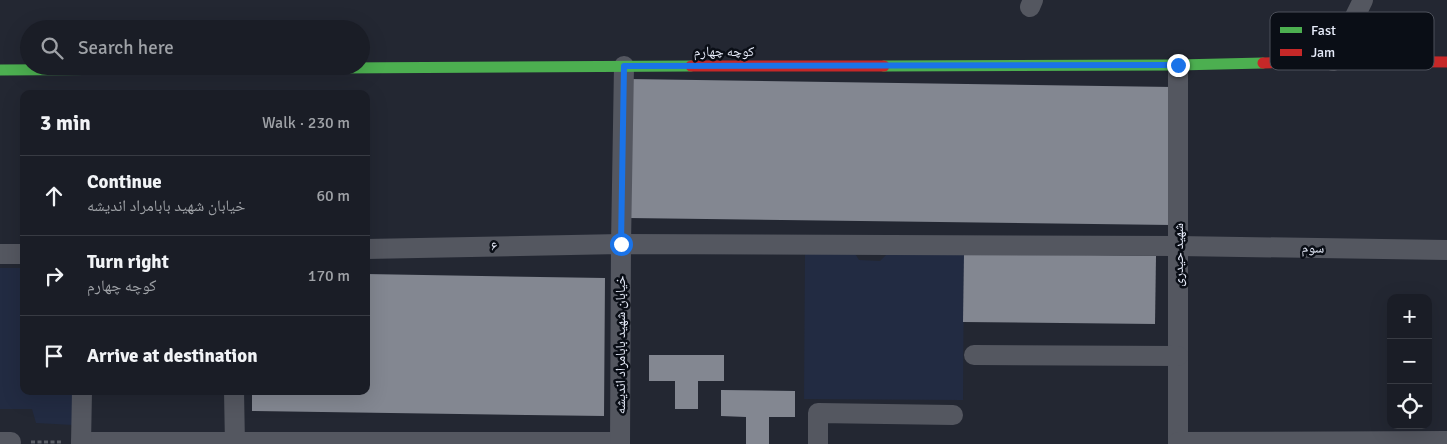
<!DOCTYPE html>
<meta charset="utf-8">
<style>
body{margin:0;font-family:Signika,"Noto Naskh Arabic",sans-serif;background:#272a32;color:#f1f3f6}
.controls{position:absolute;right:15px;bottom:15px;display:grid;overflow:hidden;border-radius:10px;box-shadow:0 5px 20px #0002}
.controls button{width:45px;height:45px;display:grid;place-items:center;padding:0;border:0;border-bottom:1px solid #383b43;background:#1a1d26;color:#f1f3f6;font:25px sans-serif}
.stop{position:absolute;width:15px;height:15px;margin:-11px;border:4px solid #1a73e8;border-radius:50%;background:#fff}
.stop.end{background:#1a73e8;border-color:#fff;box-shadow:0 1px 5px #0008}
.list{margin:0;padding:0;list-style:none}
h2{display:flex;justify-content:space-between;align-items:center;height:65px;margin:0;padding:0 20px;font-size:21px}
h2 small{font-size:16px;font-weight:400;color:#9fa2a7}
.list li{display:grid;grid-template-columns:32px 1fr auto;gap:15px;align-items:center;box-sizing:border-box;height:80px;padding:0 20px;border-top:1px solid #383b43}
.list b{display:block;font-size:19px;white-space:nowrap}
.list p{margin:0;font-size:16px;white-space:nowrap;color:#9fa2a7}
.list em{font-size:16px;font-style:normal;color:#9fa2a7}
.icon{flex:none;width:28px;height:28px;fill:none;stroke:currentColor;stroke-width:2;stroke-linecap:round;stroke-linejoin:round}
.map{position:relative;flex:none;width:1447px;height:444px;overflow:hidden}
.search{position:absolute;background:#1a1d26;box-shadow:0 5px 20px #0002;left:20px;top:20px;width:350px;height:55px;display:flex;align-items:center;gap:12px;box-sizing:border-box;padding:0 18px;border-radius:28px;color:#9fa2a7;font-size:19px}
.panel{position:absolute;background:#1a1d26;box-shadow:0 5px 20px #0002;left:20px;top:90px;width:350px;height:305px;border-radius:10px}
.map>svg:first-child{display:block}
</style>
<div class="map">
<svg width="1447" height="444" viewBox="0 0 1447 444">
<rect width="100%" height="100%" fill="#232732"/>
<g fill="#222b42">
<polygon points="805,252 854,252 859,260 880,261 888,253 964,253 963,400 804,399"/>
<polygon points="0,268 24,268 24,391 73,391 73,425 36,423 32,409 0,409"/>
</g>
<g fill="#838791">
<polygon points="629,79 1173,87 1171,225 628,218"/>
<polygon points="964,253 1156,256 1155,324 963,322"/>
<polygon points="366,274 605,278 604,416 252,411 252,391 366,391"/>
<polygon points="649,355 724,355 724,381 698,381 698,409 675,409 675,381 649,381"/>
<polygon points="721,390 795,391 795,417 769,417 769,444 746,444 746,417 721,416"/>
</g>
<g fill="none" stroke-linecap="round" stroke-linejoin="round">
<polyline stroke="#5a5e66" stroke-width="3" stroke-dasharray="4 2.5" stroke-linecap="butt" points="31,442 62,442"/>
<g stroke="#545760" stroke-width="20">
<polyline points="1030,7 1033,0"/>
<polyline points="1333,61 1363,0"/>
<polyline points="1178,65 1178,444"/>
<polyline points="366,249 621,244 1178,246 1447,250"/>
<polyline points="0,254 24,254"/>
<polyline points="974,355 1178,356"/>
<polyline points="234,391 235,444"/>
<polyline points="0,442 11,442"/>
<polyline points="81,442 620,442"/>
<polyline points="1178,442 1447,441"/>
<polyline points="81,444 82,391"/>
<polyline points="620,444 621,244 624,66"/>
<polyline points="818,444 818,413 953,415"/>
</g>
<g stroke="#4caf50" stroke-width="11">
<polyline points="884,66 1178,65 1263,63"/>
<polyline points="0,70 691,66"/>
</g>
<g stroke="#c62828" stroke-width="11">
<polyline points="1263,63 1333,61 1447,62"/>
<polyline points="691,66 884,66"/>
</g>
</g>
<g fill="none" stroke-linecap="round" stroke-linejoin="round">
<polyline stroke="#1a73e8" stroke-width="6" points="621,244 624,66 1178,65"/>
</g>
<g text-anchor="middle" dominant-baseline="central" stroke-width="5" stroke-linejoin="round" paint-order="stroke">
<g font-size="14" fill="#e6ebf9" stroke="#0a0e16">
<text x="724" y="51">کوچه چهارم</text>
<text transform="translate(494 246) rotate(-1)">۶</text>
<text transform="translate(1313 248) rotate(1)">سوم</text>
<text transform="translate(1178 255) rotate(-90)">شهید حیدری</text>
<text transform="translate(620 345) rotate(-90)">خیابان شهید بابامراد اندیشه</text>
</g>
</g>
<rect x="1270" y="12" width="164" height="58" rx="8" fill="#0a0e16" stroke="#4c505a" stroke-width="1"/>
<rect x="1280" y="27" width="22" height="6" fill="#4caf50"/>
<rect x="1280" y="49" width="22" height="7" fill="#c62828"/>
<g font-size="14" fill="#e6ebf9">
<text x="1311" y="35">Fast</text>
<text x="1311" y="57">Jam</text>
</g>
</svg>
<div class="controls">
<button>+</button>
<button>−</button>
<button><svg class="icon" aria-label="locate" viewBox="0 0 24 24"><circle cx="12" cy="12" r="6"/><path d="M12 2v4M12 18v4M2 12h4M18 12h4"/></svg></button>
</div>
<div class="stop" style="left:621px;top:244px"></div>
<div class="stop end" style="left:1178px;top:65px"></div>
<div class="search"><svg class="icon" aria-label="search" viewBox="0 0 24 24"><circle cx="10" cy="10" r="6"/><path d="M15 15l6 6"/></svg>Search here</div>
<section class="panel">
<h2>3 min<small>Walk · 230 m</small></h2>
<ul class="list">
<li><svg class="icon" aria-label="ahead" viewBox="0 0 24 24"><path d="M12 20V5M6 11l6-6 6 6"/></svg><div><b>Continue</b><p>خیابان شهید بابامراد اندیشه</p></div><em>60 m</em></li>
<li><svg class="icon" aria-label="right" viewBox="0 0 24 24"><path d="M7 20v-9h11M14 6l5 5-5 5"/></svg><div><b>Turn right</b><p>کوچه چهارم</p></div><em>170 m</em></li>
<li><svg class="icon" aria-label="arrive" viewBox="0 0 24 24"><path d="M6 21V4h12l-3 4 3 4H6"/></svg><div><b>Arrive at destination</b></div></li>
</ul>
</section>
</div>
